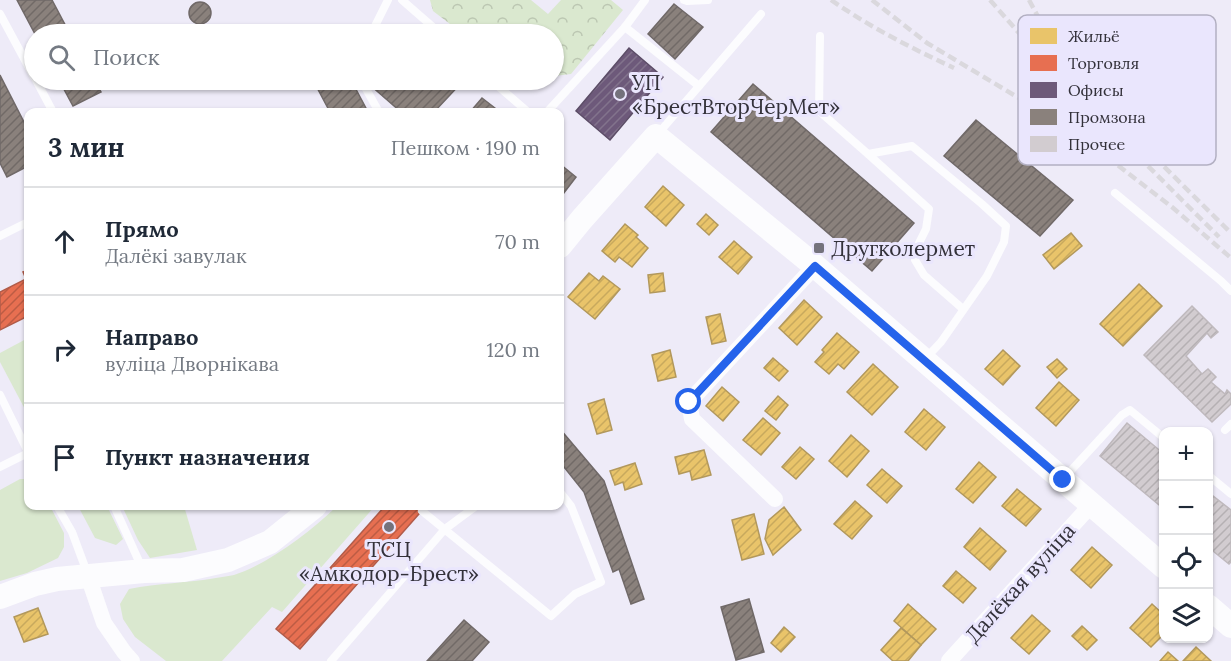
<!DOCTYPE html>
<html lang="ru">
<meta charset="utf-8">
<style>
body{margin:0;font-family:Lora,serif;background:#f2f2f3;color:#1f2937}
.controls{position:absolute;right:18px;bottom:18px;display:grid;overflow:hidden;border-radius:12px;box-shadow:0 2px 4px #0004}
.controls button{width:54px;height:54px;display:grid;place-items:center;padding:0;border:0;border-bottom:2px solid #e0e1e3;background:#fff;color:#1f2937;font:30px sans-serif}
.stop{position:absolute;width:18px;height:18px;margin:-14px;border:4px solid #2563eb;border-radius:50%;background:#fff}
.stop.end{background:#2563eb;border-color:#fff;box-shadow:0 2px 6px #0008}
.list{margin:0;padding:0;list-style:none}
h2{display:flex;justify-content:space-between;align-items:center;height:78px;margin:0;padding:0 24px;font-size:26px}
h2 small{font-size:20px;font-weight:400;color:#747a83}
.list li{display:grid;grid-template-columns:39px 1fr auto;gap:18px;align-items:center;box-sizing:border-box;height:108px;padding:0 24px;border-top:2px solid #e0e1e3}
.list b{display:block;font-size:22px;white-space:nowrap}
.list p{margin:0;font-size:20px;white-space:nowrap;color:#747a83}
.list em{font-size:20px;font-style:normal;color:#747a83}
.icon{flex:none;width:33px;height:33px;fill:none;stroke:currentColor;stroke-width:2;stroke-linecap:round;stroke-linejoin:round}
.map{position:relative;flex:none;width:1231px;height:661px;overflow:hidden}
.search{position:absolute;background:#fff;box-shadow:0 2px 4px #0004;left:24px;top:24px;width:540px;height:66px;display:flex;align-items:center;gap:15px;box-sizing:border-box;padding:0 21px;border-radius:33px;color:#747a83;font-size:22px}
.panel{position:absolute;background:#fff;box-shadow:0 2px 4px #0004;left:24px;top:108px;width:540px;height:402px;border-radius:12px}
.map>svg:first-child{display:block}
</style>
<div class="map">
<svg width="1231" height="661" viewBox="0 0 1231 661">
<defs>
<pattern id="park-crowns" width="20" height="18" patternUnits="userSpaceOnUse" patternTransform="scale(1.5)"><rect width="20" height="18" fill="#dae8cf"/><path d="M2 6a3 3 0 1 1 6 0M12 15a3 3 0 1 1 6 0" fill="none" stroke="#bcc7b2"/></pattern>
<pattern id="homes-hatch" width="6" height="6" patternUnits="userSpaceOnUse" patternTransform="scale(1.5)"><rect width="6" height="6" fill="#e9c46a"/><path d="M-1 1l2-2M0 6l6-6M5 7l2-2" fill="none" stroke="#c8a95d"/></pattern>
<pattern id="shops-hatch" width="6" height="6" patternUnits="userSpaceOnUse" patternTransform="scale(1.5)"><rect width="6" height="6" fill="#e76f51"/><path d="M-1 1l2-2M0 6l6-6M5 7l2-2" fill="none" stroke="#bc5c44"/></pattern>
<pattern id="offices-hatch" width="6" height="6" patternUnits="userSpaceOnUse" patternTransform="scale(1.5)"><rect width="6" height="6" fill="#6d597a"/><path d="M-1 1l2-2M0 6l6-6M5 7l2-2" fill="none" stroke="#82738c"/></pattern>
<pattern id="industry-hatch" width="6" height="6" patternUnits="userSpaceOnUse" patternTransform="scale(1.5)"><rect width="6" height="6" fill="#8a817c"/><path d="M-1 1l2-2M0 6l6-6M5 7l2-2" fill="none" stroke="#716a67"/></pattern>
<pattern id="building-hatch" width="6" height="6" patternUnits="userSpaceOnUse" patternTransform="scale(1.5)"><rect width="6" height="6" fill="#d2ccd0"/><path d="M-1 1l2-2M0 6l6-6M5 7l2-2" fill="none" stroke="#b5b0b3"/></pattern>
</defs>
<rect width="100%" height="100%" fill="#eeebf8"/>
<g fill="#dae8cf">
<polygon points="28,338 28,415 0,362 0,353"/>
<polygon points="20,479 28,479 28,506 50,506 64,533 64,547 58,558 27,573 0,581 0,490"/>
<polygon points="78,506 107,506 123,539 116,545 95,538"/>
<polygon points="122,506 184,506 197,550 150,558 138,540"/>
<path d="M 337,506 L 375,506 L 282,612 L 272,607 L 222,661 L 166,661 L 135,637 L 123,619 L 120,604 L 129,589 C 158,583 187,583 216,578 C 222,577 229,576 234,575 C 270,563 310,532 337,506 Z"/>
</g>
<polygon fill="url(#park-crowns)" points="430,0 531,0 548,14 561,0 611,0 623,10 571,74 554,76 554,34 463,34 433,11"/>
<g fill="url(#homes-hatch)" stroke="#b2985c" stroke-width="1.5">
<polygon points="663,186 684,205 666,226 645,207"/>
<polygon points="706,214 718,225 709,235 697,224"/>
<polygon points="625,224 638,235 636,237 648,248 632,267 619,257 615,262 602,251"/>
<polygon points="1071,233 1082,246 1054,269 1043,255"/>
<polygon points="734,241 752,257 738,274 719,257"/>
<polygon points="589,273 599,281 603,276 620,289 595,319 568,297"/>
<polygon points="663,273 665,291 650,293 648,275"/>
<polygon points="1139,284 1162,306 1123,346 1100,324"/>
<polygon points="804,300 822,317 797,345 779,328"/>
<polygon points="720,314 726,341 712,344 706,317"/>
<polygon points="837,333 859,352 844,369 838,364 829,374 815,362 824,352 822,350"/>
<polygon points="670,350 676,377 658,381 652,355"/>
<polygon points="1003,350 1020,366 1003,385 985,369"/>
<polygon points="773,358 788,371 779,381 764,368"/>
<polygon points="1057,359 1067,369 1057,378 1047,367"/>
<polygon points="873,364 898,387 872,415 847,392"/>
<polygon points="1059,382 1079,400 1056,426 1036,408"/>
<polygon points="722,387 739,402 723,421 706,406"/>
<polygon points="778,396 788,405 776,420 765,411"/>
<polygon points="604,399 612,430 597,434 588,404"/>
<polygon points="924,409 945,427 926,450 905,432"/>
<polygon points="763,418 780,433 761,455 743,440"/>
<polygon points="851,435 869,451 847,477 829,461"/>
<polygon points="800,447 814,459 796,479 782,467"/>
<polygon points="704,450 711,475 692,480 690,471 679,474 675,457"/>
<polygon points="979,462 996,477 973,503 956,489"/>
<polygon points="635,463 642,484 625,490 623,482 615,485 610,471"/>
<polygon points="882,469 902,486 887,503 867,485"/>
<polygon points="1017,489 1041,509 1026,526 1002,506"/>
<polygon points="855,501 872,516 852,539 834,524"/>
<polygon points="784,507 801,530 773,555 765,539 769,520"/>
<polygon points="754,514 764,554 742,560 732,520"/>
<polygon points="980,528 1006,551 990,570 964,547"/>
<polygon points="1092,547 1112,565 1091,588 1071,570"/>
<polygon points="956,571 976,588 963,603 943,586"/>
<polygon points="908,604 936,629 921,645 894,621"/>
<polygon points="1152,604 1164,615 1164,634 1151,647 1130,628"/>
<polygon points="38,608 48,634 24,642 14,617"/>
<polygon points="1032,615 1050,631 1029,654 1011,638"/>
<polygon points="1082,626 1097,640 1087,650 1072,636"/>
<polygon points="784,627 795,637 781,652 771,643"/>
<polygon points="901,628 921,645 908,661 893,661 881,650"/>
<polygon points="1196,647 1211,661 1183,661"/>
<polygon points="1168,652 1178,661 1160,661"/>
</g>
<g fill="url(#shops-hatch)" stroke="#b15c4a" stroke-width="1.5">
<polygon points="28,270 28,316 0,330 0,292 26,279 23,272"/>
<polygon points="385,506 426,506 300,649 276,629"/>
</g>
<polygon fill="url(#offices-hatch)" stroke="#5c4d67" stroke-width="1.5" points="629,48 663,77 610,140 576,111"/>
<g fill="url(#industry-hatch)" stroke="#706968" stroke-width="1.5">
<polygon points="17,0 52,0 70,34 35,34"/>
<circle cx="200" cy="13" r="11"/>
<polygon points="674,4 703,27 675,59 648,34"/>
<polygon points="337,27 340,34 323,34"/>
<polygon points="0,75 28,130 28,166 7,177 0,163"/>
<polygon points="59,80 94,80 101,92 73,106"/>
<polygon points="313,80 351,80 368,112 330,112"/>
<polygon points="375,80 464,80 434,112 401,112 370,85"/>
<polygon points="753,84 914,223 872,271 711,132"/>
<polygon points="482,98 500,112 470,112"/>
<polygon points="976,120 1073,200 1040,236 944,156"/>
<polygon points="560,164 576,177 560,198"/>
<polygon points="560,429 604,481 644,599 631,604 619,569 613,572 584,492 560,462"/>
<polygon points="749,599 764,652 736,660 721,607"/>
<polygon points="464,620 489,642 472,661 427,661"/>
</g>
<g fill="url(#building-hatch)" stroke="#bfb9bd" stroke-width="1.5">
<polygon points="1192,306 1218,332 1211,338 1207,333 1186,356 1202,374 1208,369 1216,377 1211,382 1225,394 1227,390 1231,394 1231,404 1212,422 1144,355"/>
<polygon points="1127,423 1164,454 1164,509 1100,456"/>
<polygon points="1208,492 1231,510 1231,562 1229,564 1208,547"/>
</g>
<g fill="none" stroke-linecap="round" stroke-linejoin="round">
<g stroke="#fcfcfe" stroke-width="8">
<polyline points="402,0 441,34"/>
<polyline points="684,0 687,1 708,0"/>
<polyline points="0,14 34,77"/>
<polyline points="625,27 645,0"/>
<polyline points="371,34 388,0"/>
<polyline points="820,36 819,111 868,154 912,146 982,204 1006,226 1004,242 987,276 941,342 926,358"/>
<polyline points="36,80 53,112"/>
<polyline points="361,80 379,112"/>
<polyline points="491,80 528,112"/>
<polyline points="547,112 625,27 699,86"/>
<polyline points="657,135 761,14"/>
<polyline points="868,154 929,209 926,229 916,249 915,260 924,275 963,309"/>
<polyline points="1115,193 1221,281 1231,291"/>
<polyline points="0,236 28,222"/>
<polyline points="0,395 28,452"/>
<polyline points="1225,430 1231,424"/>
<polyline points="0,467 28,453"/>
<polyline points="1208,475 1231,494"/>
<polyline points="1065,477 1122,415 1130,410 1164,438"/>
<polyline points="57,506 72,532 88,575"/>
<polyline points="114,506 142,568"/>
<polyline points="422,511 551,616 575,594 601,582 571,506 560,492"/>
<polyline points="331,661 445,529 476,506"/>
</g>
<g stroke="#fcfcfe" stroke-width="16">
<polyline points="775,499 692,419 689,402 815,266"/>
<polyline points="88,576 104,623 124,652 132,661"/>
<polyline points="949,661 1091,505"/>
</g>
<g stroke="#fcfcfe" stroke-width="24">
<polyline points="560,246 582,219 656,136 815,266 1164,567"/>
<polyline points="0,597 35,584 57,579 144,571 183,570 228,560 270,542 315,506"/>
<polyline points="1208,606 1231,626"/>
</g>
<g stroke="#dad8dd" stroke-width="4.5" stroke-dasharray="9 4.5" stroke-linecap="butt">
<path d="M 831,0 C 870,27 911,48 954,68"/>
<polyline points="872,0 927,43 1049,116 1089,143 1172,207 1231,258"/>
<polyline points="990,0 1076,98 1143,161 1219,237"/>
<polyline points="1029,0 1050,39 1079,79 1108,111 1231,233"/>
</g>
</g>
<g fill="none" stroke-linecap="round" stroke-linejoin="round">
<polyline stroke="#2563eb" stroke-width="8" points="689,402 815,266 1063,480"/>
</g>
<g fill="#74727c" stroke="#eae6fd" stroke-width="2">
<circle cx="620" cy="94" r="6"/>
<rect x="813" y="242" width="12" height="12" rx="3"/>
<circle cx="389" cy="527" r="6"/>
</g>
<g text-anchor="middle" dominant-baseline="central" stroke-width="6" stroke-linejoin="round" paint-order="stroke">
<g font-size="21" fill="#33313a" stroke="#eae6fd" text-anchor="start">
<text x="632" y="82">УП<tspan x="632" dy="24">«БрестВторЧерМет»</tspan></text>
<text x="831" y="248">Другколермет</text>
<text x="389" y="549" text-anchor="middle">ТСЦ<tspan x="389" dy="24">«Амкодор-Брест»</tspan></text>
</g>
<g font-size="21" fill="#33313a" stroke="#eae6fd">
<text transform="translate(1020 583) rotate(-48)">Далёкая вуліца</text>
</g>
</g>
<rect x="1018" y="15" width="198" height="150" rx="9" fill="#eae6fd" stroke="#b3b0c2" stroke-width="1.5"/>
<rect x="1030" y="28" width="27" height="16" fill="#e9c46a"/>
<rect x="1030" y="55" width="27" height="16" fill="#e76f51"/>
<rect x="1030" y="82" width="27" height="16" fill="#6d597a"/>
<rect x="1030" y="109" width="27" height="16" fill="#8a817c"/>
<rect x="1030" y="136" width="27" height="16" fill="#d2ccd0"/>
<g font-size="16" fill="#33313a">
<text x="1068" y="42">Жильё</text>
<text x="1068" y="69">Торговля</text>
<text x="1068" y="96">Офисы</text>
<text x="1068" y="123">Промзона</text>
<text x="1068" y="150">Прочее</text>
</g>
</svg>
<div class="controls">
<button>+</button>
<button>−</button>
<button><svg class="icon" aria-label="locate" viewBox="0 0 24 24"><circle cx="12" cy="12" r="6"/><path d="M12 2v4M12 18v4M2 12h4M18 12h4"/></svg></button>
<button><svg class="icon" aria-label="layers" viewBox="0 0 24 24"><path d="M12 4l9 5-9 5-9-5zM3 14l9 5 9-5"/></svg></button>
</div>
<div class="stop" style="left:689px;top:402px"></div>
<div class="stop end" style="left:1063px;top:480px"></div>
<div class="search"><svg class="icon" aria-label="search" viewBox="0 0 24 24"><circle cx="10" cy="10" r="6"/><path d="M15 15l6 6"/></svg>Поиск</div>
<section class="panel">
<h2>3 мин<small>Пешком · 190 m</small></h2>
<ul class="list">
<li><svg class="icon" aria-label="ahead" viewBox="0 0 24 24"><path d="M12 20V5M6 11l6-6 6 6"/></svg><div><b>Прямо</b><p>Далёкі завулак</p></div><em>70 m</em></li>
<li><svg class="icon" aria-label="right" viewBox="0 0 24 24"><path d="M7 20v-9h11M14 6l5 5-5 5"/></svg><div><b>Направо</b><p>вуліца Дворнікава</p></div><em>120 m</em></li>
<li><svg class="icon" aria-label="arrive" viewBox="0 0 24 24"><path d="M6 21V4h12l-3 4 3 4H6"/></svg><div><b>Пункт назначения</b></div></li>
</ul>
</section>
</div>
